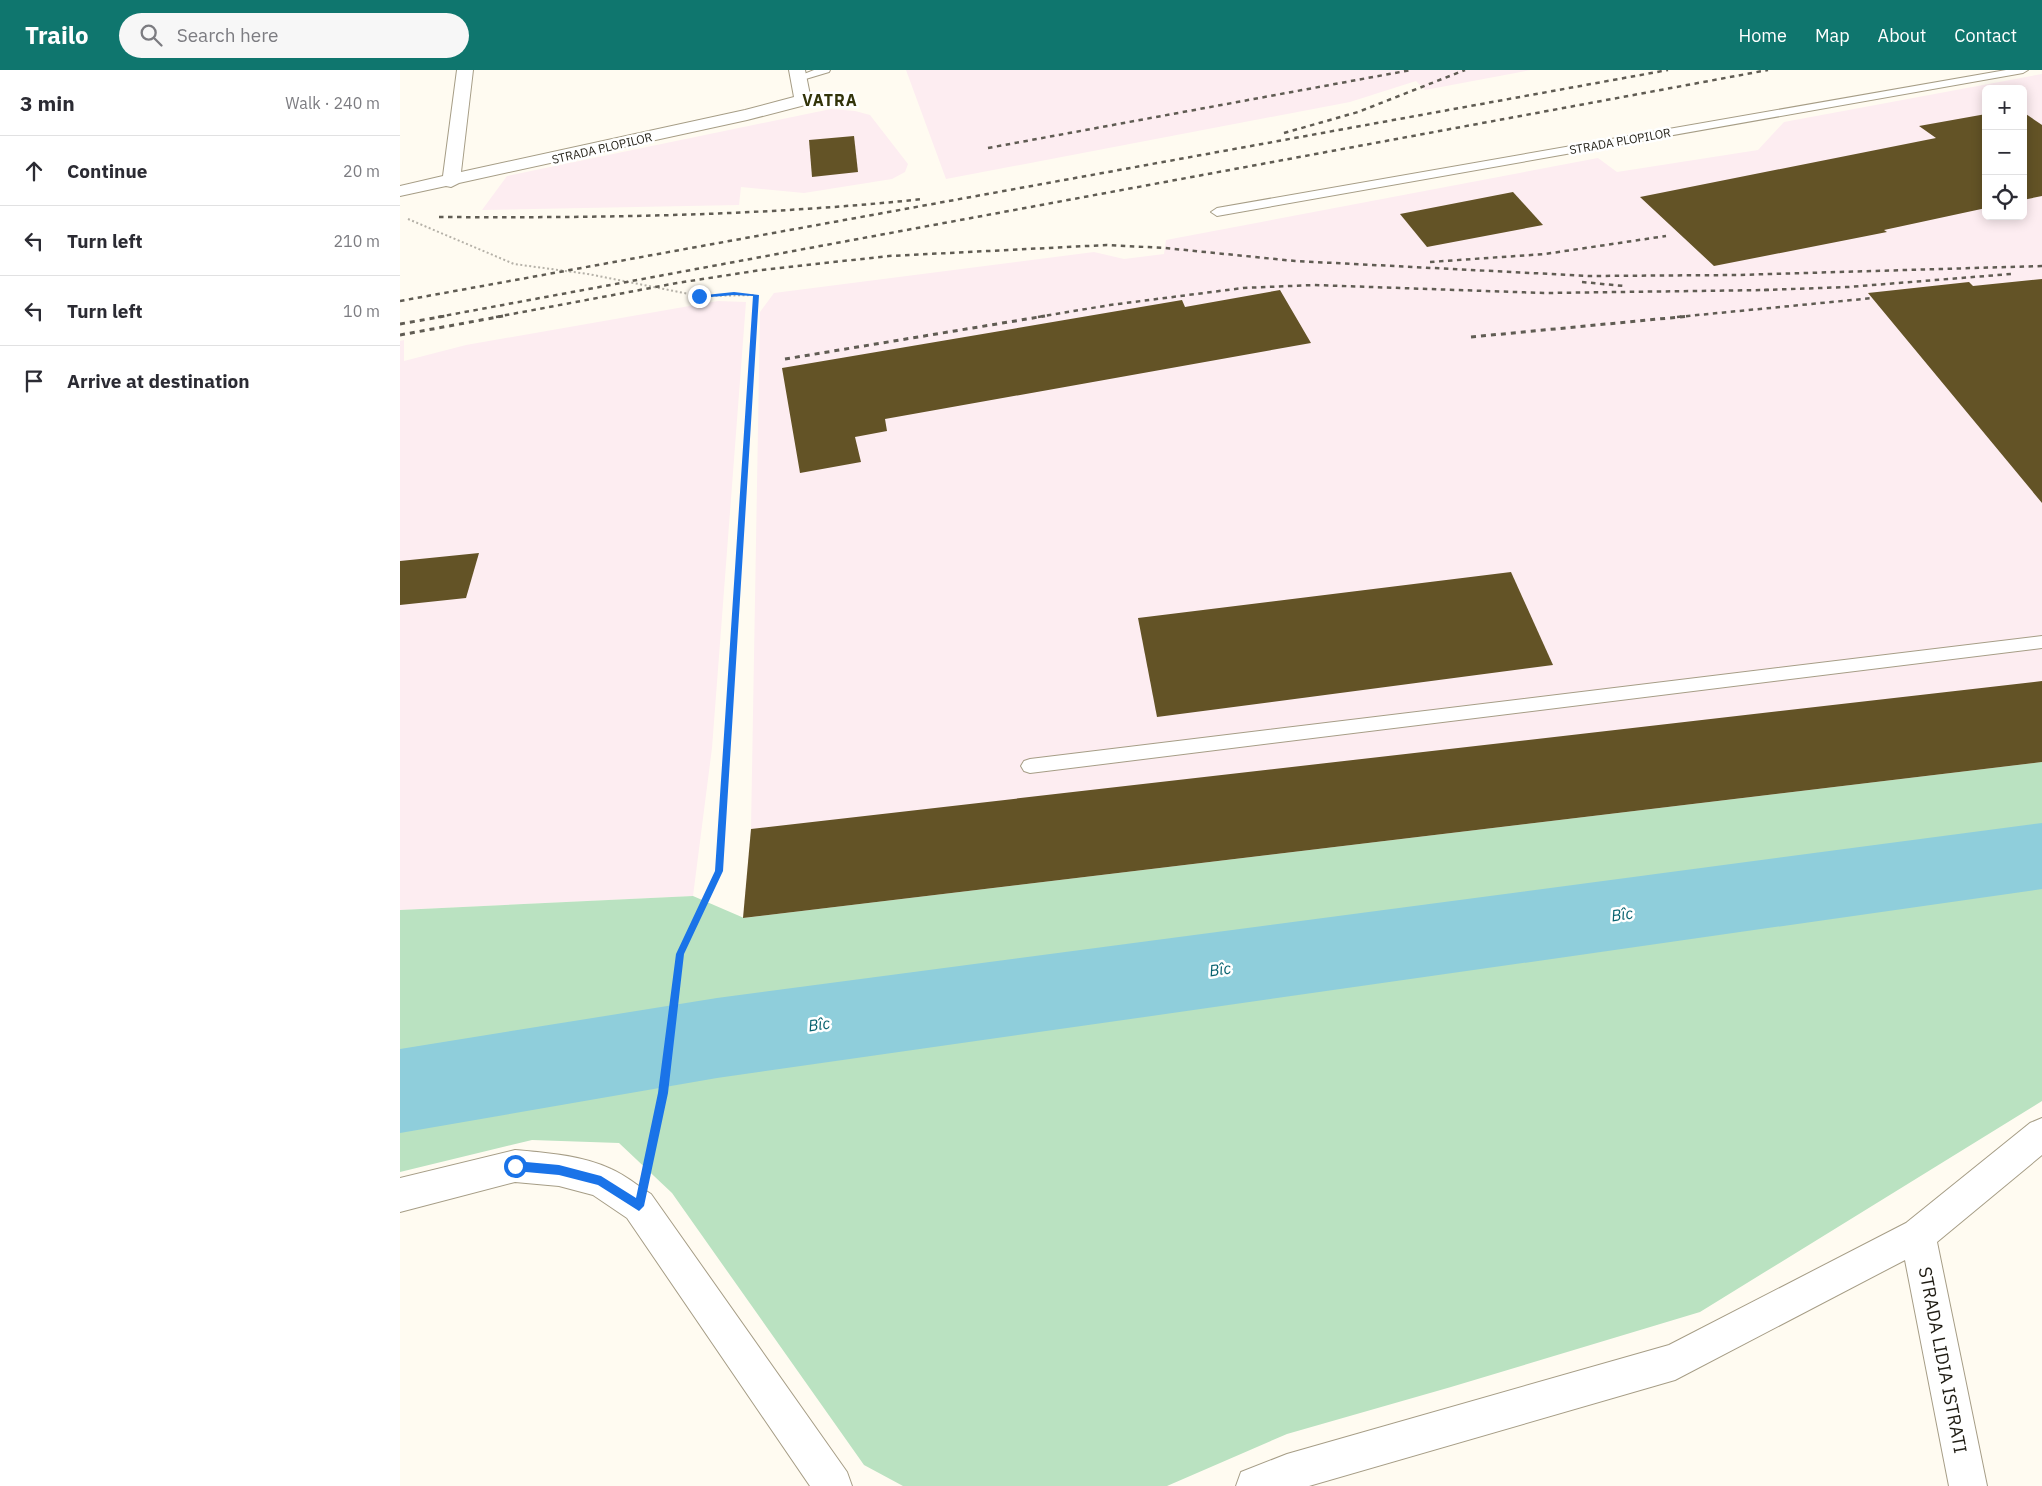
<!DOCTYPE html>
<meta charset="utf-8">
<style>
body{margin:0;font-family:"IBM Plex Sans",sans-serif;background:#f7f7f7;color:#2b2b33}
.controls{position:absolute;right:15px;top:15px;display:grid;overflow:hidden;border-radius:8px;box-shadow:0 2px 12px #0003}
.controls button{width:45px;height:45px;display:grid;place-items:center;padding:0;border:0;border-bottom:1px solid #e1e1e2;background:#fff;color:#2b2b33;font:25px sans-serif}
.stop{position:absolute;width:15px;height:15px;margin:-11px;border:4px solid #1a73e8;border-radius:50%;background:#fff}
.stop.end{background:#1a73e8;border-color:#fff;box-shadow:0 1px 5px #0008}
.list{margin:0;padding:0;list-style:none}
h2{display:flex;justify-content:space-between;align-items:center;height:65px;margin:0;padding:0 20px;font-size:21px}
h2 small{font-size:16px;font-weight:400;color:#7c7c81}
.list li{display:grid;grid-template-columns:32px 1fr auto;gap:15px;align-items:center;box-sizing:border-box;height:70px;padding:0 20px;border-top:1px solid #e1e1e2}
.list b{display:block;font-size:19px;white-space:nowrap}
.list em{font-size:16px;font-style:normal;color:#7c7c81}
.icon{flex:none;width:28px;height:28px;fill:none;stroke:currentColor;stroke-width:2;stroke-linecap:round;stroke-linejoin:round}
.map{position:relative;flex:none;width:1642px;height:1416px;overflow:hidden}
header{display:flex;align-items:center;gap:30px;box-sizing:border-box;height:70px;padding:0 25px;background:#0f766e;color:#fff}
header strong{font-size:24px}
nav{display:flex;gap:28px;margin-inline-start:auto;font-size:18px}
.search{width:350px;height:45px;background:#f7f7f7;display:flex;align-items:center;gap:12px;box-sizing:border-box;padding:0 18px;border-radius:28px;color:#7c7c81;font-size:19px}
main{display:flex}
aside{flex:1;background:#fff}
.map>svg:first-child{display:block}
</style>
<header>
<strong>Trailo</strong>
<div class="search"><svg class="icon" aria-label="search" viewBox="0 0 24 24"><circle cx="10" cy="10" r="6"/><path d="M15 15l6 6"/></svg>Search here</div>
<nav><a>Home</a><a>Map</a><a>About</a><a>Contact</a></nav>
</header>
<main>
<aside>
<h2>3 min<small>Walk · 240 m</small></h2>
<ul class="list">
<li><svg class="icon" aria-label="ahead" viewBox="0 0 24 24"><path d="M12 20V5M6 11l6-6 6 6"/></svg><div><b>Continue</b></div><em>20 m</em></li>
<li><svg class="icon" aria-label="left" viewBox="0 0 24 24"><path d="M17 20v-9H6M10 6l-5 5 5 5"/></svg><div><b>Turn left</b></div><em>210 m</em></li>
<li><svg class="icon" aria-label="left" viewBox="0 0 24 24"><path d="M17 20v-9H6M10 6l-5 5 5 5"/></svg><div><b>Turn left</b></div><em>10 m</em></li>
<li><svg class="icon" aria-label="arrive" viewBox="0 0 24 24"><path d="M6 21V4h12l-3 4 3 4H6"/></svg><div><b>Arrive at destination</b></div></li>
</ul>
</aside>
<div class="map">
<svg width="1642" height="1416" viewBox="0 0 1642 1416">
<rect width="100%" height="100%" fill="#fffbf1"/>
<g fill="#fdedf1" fill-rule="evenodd">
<polygon points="506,0 1131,0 1025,20 1016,11 950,32 546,109"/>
<path d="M 1642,4 L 1642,692 L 343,848 L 351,759 L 360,242 L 374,223 L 694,182 L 724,189 L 764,184 L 766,170 L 1198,88 L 1217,102 L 1358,80 L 1384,52 ZM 1586,19 L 1623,19 L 1623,146 L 1586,146 Z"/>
<polygon points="431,39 455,41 470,45 508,94 505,102 492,109 404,123 341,117 339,135 82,140 107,106"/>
<polygon points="318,231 346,232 312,678 293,826 0,840 0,271 4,270 4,291 66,275"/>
</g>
<polygon fill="#bae2c1" points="1642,692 1642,1031 1300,1242 1051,1317 887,1364 767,1416 503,1416 464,1395 272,1123 219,1073 132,1070 0,1102 0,840 293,826 344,848"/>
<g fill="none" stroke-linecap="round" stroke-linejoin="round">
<polygon fill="#8fcedb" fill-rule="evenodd" points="1642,753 1642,819 317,1008 0,1063 0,979 317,928"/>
</g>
<g fill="#635326">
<polygon points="1623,42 1642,55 1642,126 1623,130"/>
<polygon points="1586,44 1586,138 1484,160 1487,162 1314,196 1240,127 1536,68 1519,56"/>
<polygon points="454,66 458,102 412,107 409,70"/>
<polygon points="1113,122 1143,155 1027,177 1000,144"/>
<polygon points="1642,209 1642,433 1468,223 1569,212 1573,216"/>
<polygon points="880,220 911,273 485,349 487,361 455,367 461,392 400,403 382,298 782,230 785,237"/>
<polygon points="79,483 66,528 0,535 0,491"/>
<polygon points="1111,502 1153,595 757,647 738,548"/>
<polygon points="1642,611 1642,692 343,848 351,759"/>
</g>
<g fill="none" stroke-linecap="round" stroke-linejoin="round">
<defs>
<g id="service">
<polygon points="414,0 430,0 429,2 399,11 394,8"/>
<polygon points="1606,0 1628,0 1623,3 817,146 811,142 817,138"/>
<polygon points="1642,566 1642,578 630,703 624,701 621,696 624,691 630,689"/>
</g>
<g id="minor">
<polygon points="57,0 73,0 61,102 345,40 394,27 389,0 405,0 411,30 409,34 347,50 59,113 51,117 46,116 0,126 0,116 43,106"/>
<polygon points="1642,1048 1642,1085 1537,1172 1587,1416 1549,1416 1505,1190 1275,1310 909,1416 836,1416 841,1402 887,1384 1269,1275 1506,1153 1630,1053"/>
<path d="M 115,1080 C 147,1083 181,1085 211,1099 C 225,1105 238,1116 251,1124 L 447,1402 L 452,1416 L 410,1416 L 227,1148 L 193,1125 L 159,1116 L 115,1112 L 0,1142 L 0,1108 Z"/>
</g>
</defs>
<use href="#service" stroke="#a69d86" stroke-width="2"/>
<use href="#minor" stroke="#a69d86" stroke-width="2"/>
<polyline stroke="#b5b1a8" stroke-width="2" stroke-dasharray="2 2.5" stroke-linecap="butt" points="8,149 114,194 188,204 299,226 356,225 355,247"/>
<polyline stroke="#b5b1a8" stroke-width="2.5" stroke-dasharray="2 3" stroke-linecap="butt" points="335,554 355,246"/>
<polyline stroke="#b5b1a8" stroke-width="3" stroke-dasharray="2.5 4" stroke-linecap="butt" points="273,938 280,884 319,801 335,553"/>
<polyline stroke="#b5b1a8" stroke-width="4" stroke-dasharray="3 5" stroke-linecap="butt" points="248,1095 263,1023 274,937"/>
<use href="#service" fill="#fff" fill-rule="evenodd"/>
<use href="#minor" fill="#fff" fill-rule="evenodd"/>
<g stroke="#605c53" stroke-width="2.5" stroke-dasharray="4.5 4.5" stroke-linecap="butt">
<polyline points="884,63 958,42 1065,0"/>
<polyline points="588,78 1011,0"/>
<path d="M 39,147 C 201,148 362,146 523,129"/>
<polyline points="1030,192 1145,184 1266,166"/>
<polyline points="1182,212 1224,216"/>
<polyline points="1364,220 1448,217 1611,204"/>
<polyline points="0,231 1268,0"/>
<polyline points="38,247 1368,0"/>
<polyline points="96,247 277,213 361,200 489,186 707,175 765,178 895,191 1190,206 1337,205 1642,196"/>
<polyline points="638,247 710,235 843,218 914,215 1144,223 1369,220"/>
<polyline points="1277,247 1473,228"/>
</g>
<g stroke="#605c53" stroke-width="3" stroke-dasharray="5 5" stroke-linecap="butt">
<polyline points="0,254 45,246"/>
<polyline points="0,265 103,246"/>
<polyline points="1071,267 1290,246"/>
<polyline points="385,289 645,246"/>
</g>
</g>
<polygon fill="#1a73e8" points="334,222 359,225 323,801 284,884 268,1023 244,1136 239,1141 198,1115 159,1105 115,1101 110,1096 115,1091 159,1095 201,1106 236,1128 258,1023 276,884 315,801 353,226 334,225 299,228 296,226"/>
<g text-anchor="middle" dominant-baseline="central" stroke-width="5" stroke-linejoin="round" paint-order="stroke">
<g font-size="12" fill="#201d14" stroke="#fff">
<text transform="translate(1220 71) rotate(-10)">STRADA PLOPILOR</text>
<text transform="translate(202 78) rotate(-13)">STRADA PLOPILOR</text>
</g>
<g font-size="16" font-weight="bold" letter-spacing="1" fill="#32340a" stroke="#fff">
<text x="430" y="30">VATRA</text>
</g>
<g font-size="16" font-style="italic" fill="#096370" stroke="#fff">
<text transform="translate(1222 844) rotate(-8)">Bîc</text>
<text transform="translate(820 899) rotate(-8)">Bîc</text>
<text transform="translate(419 954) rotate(-8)">Bîc</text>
</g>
<g font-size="18" fill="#201d14" stroke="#fff">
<text transform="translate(1543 1290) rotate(79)">STRADA LIDIA ISTRATI</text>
</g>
</g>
</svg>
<div class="controls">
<button>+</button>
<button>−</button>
<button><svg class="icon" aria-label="locate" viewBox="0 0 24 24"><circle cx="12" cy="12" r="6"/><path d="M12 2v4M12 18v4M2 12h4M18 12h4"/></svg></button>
</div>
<div class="stop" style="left:115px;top:1096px"></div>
<div class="stop end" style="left:299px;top:226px"></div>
</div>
</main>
